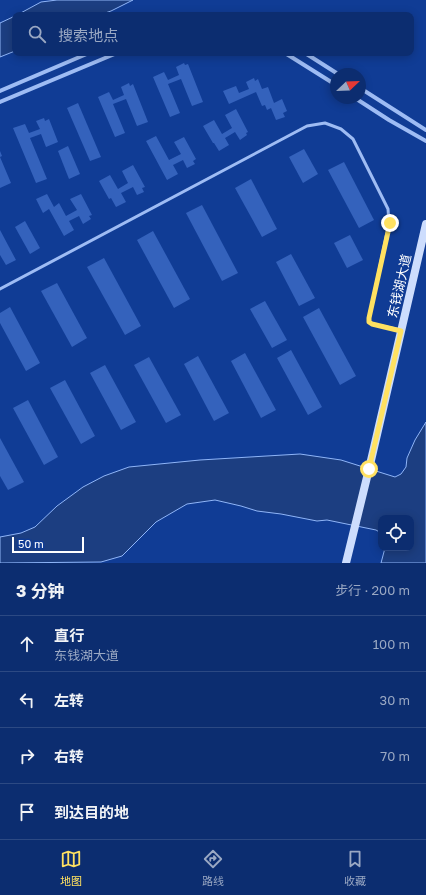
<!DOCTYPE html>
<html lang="zh">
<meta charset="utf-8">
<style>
body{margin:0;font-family:"Golos Text","Noto Sans SC",sans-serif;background:#153575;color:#f1f3f6}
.controls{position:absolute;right:12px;bottom:12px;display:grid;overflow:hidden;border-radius:8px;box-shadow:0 2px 10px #0003}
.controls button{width:36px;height:36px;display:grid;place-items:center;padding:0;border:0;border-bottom:1px solid #2c4983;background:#0c2d70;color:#f1f3f6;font:20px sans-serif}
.compass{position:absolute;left:330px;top:68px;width:36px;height:36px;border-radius:50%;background:#0c2d70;box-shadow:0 2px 10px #0003;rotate:67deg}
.scale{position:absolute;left:12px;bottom:10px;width:72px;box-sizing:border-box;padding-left:4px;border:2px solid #fff;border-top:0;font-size:11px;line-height:14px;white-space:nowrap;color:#fff;-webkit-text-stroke:3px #103c95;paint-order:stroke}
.stop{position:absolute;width:12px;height:12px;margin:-9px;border:3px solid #ffe161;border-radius:50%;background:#fff}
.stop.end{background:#ffe161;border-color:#fff;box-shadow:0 1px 4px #0008}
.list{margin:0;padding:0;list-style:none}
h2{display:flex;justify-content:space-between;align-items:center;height:52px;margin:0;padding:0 16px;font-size:17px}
h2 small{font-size:13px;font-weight:400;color:#9aa8c3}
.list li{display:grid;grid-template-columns:26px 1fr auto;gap:12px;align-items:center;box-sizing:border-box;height:56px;padding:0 16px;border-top:1px solid #2c4983}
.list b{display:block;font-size:15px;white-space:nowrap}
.list p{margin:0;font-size:13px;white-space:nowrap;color:#9aa8c3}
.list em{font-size:13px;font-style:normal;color:#9aa8c3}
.icon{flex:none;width:22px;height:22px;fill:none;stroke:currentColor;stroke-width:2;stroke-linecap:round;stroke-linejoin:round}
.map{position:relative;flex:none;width:426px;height:563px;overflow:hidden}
.search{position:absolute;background:#0c2d70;box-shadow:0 2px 10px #0003;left:12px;right:12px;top:12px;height:44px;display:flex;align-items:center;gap:10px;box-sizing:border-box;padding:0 14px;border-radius:8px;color:#9aa8c3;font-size:15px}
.sheet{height:276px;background:#0c2d70}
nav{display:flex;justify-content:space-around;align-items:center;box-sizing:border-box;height:56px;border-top:1px solid #2c4983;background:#0c2d70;font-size:11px;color:#9aa8c3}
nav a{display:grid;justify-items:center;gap:2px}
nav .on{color:#ffe161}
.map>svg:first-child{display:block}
</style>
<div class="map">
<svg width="426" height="563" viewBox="0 0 426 563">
<rect width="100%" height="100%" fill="#103c95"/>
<g fill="#1c3e81" stroke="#8fb5f8">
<polygon points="57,0 133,0 111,11 99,15 17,15 41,2"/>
<polygon points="15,16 15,51 0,57 0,23"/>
<polygon points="426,422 426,563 381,563 385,548 411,548 411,518 381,518 381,533 376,530 327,520 317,521 281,514 257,511 241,506 215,500 187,504 156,522 122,556 101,562 0,563 0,537 21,533 35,527 57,506 83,487 104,476 129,467 200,460 300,454 341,460 395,477 401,474 406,467 407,458 415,440"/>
</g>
<g fill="#3462bc">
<polygon points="184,63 185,65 188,64 203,102 192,106 181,79 168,84 180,113 170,117 153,77 164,72 168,80 179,75 176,67"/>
<polygon points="254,78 255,81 258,79 262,89 268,87 274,103 282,99 287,111 283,113 285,117 276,120 271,108 267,110 265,105 262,106 256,92 229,104 223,91 236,86 239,93 249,89 246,82"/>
<polygon points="129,83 130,86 133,84 148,122 137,126 126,99 113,104 125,133 115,137 98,97 109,92 113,100 124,95 121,87"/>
<polygon points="78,103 101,157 90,161 67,108"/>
<polygon points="236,109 248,132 246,133 247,135 240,140 235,132 225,138 229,145 219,151 214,143 213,143 203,126 214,120 222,134 232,128 225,115"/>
<polygon points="44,118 45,121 49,119 58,142 46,147 41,134 30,138 47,179 36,183 13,128 25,124 29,133 40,129 36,121"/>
<polygon points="156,136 169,160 181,154 174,142 184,137 196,159 193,161 195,164 187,168 183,160 173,165 178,174 167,180 146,141"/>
<polygon points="68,146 80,174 69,179 58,151"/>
<polygon points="304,149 318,174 303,183 289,157"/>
<polygon points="0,151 2,156 0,157 11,183 0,188"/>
<polygon points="344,162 374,220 359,228 328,170"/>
<polygon points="133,165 145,187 142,188 144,192 137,195 133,187 121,193 126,202 116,207 111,198 109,199 99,181 110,175 118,189 128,183 122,171"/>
<polygon points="251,179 277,229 262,237 235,188"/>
<polygon points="47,194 54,207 59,203 66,216 77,210 70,199 81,194 92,215 89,216 91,219 83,224 79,216 69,221 74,230 64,236 49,209 43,213 36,199"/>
<polygon points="202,205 238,273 222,281 186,213"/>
<polygon points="25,221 40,248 30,254 15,227"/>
<polygon points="0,230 16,260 6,265 0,255"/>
<polygon points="153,231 190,299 174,308 137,240"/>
<polygon points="350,235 363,260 347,268 334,243"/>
<polygon points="291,254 315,298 299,306 276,262"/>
<polygon points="104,258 141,326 125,335 87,267"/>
<polygon points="57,283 87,338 72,347 41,291"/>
<polygon points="265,301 287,340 272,348 250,309"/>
<polygon points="10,307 40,363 26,371 0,323 0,313"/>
<polygon points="319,308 356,376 340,385 303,317"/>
<polygon points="291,350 322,407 308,415 277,358"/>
<polygon points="245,353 276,410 261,418 231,361"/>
<polygon points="198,356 229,413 214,421 184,364"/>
<polygon points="149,357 181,415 166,423 134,365"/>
<polygon points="105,365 136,422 121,430 90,373"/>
<polygon points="65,380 95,436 81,444 50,388"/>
<polygon points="28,400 58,457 44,465 13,408"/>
<polygon points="0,438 24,482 8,490 0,476"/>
</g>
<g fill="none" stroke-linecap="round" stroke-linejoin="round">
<polyline stroke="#9ebcf4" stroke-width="3" points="0,289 307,126 325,123 341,129 353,139 388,209 389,223 369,318 369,322 372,324 401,330"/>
<g stroke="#9ebcf4" stroke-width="4">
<polyline points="285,53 336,85"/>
<polyline points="305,53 338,74"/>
<polyline points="360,88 426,130"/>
<polyline points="0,91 89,53"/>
<polyline points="355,98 389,120 426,141"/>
<polyline points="0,102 117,53"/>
</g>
<polyline stroke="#cdddfd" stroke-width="8" points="346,563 369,469 426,224"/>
</g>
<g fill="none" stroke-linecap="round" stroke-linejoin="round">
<polyline stroke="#ffe161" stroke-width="5" points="369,469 401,331 372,324 369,322 369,318 390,223"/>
</g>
<g text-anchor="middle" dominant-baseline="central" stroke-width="3" stroke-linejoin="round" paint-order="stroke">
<g font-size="13" fill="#fff" stroke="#103c95">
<text transform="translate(399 286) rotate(-77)">东钱湖大道</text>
</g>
</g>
</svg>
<div class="controls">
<button><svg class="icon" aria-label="locate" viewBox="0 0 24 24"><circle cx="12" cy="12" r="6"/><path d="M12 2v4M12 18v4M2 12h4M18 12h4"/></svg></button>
</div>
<svg class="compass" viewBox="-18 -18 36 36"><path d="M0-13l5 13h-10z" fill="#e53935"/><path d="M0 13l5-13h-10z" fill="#9aa8c3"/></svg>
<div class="scale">50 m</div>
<div class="stop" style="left:369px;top:469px"></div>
<div class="stop end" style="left:390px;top:223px"></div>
<div class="search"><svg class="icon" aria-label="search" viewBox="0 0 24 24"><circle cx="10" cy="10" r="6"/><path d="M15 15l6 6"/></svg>搜索地点</div>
</div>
<section class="sheet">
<h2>3 分钟<small>步行 · 200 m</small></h2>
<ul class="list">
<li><svg class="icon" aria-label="ahead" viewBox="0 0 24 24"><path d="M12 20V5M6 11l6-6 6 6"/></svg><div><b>直行</b><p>东钱湖大道</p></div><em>100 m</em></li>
<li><svg class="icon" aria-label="left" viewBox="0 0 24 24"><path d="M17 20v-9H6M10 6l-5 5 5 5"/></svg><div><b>左转</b></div><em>30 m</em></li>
<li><svg class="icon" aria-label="right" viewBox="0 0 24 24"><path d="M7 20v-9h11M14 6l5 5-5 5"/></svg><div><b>右转</b></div><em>70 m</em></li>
<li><svg class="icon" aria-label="arrive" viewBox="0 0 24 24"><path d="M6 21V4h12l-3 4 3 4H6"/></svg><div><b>到达目的地</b></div></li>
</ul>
</section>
<nav>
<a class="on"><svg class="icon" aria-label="map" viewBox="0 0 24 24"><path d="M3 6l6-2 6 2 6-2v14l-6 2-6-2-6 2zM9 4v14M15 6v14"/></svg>地图</a>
<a><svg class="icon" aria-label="directions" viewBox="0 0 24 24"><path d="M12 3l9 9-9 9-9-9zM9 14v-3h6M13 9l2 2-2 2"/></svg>路线</a>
<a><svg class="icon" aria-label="saved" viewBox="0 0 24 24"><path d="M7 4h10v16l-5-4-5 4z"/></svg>收藏</a>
</nav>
